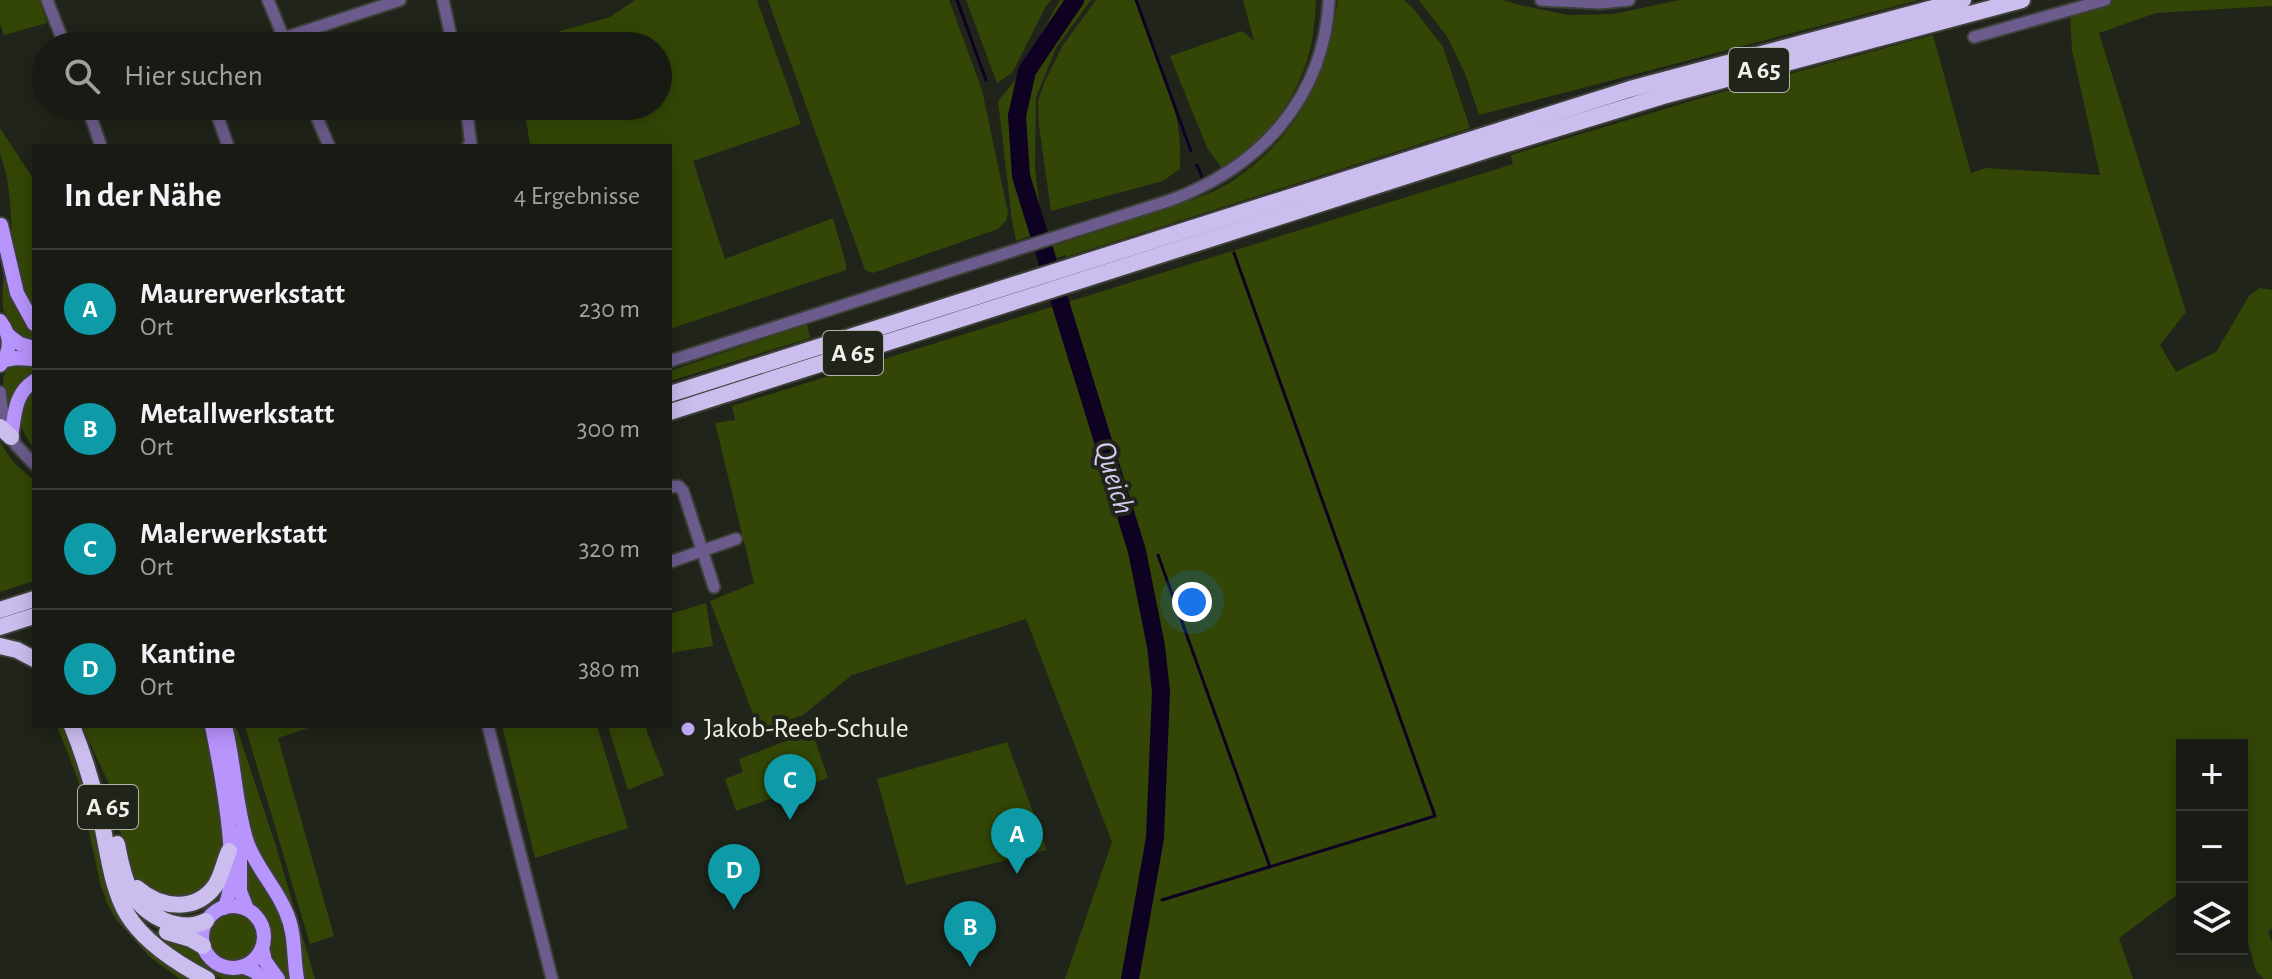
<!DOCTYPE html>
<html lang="de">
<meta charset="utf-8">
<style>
body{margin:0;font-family:"Alegreya Sans",sans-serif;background:#21241d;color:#f1f3f6}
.controls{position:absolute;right:24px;bottom:24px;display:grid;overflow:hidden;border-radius:0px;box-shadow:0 4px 20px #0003}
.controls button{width:72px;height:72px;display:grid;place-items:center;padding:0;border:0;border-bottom:2px solid #363934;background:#181b14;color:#f1f3f6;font:40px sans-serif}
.you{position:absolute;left:1192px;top:602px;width:28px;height:28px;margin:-20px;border:6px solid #fff;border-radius:50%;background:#1a73e8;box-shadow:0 0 0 12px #1a73e833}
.badge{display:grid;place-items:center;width:52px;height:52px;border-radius:50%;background:#c0a8f4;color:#fff;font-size:26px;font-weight:700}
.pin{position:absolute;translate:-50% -66px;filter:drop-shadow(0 2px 4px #0008)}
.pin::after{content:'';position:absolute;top:42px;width:28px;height:24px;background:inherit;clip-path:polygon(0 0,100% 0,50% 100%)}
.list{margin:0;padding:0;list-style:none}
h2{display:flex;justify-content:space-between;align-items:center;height:104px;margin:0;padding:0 32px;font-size:34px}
h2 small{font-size:26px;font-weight:400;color:#9fa1a0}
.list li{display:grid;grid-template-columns:52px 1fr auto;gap:24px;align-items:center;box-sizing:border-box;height:120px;padding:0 32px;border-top:2px solid #363934}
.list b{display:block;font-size:30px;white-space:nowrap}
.list p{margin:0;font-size:26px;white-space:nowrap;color:#9fa1a0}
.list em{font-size:26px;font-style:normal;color:#9fa1a0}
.icon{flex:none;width:44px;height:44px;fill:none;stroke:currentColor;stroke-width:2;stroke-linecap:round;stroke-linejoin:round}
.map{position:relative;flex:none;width:2272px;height:979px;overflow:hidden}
.search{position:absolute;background:#181b14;box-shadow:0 4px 20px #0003;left:32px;top:32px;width:640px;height:88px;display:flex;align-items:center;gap:20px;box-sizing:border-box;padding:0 28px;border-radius:44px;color:#9fa1a0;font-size:30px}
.panel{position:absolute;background:#181b14;box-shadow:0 4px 20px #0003;left:32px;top:144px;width:640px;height:584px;border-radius:0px}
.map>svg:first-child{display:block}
</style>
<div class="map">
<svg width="2272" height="979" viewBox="0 0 2272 979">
<rect width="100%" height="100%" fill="#20241a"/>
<g fill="#334606">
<polygon points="0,0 39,0 47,23 4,35 0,24"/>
<polygon points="635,0 757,0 801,124 693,161 725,259 833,218 846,264 846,270 670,329 670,146 530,146 524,106 658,106 658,46 507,46 610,17"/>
<polygon points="768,0 949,0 982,90 1008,213 1006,221 998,229 873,273 865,270"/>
<polygon points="966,0 1051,0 1046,6 1012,73 997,83"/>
<polygon points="1060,0 1091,0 1056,48 1036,97 1035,168 1041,220 1044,231 1016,241 1012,221 998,101 1016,79"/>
<path d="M 1096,0 L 1136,0 C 1157,55 1184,108 1180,169 L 1163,181 L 1051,211 L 1039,125 L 1038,101 L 1045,81 L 1063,45 Z"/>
<path d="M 1243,0 L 1316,0 C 1315,16 1314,34 1310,50 C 1298,99 1265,141 1222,168 L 1207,148 L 1170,56 L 1242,31 L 1254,41 Z"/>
<path d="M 1338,0 L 1404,0 L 1413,8 L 1443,47 L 1470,128 L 1066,257 L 1065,255 L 1057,258 L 1053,246 C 1088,235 1123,223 1159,211 C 1185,202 1215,194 1238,177 C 1304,129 1324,77 1338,0 Z"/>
<polygon points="1419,0 1503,0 1519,5 1568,15 1614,14 1679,0 1919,0 1479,115 1466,76 1448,38"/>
<polygon points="2105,0 2272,0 2272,6 2156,13 2099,33 2186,312 2160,345 2176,372 2216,352 2249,296 2259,288 2272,290 2272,929 2268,931 2272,942 2272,979 2264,979 2256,971 2242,921 2242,745 2182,745 2182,891 2119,938 2133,979 1065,979 1112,842 1026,619 852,675 803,715 759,730 710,601 754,583 715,423 735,420 732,406 1513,164 1511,155 1708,96 1933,35 1971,173 1985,168 2100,175 2072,50 2070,10"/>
<polygon points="0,128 34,180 34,315 20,287 13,250 10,201 7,177 0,153"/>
<path d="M 4,275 L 18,312 L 34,335 L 34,344 C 1,333 0,306 4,275 Z"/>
<polygon points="807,324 810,338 670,381 670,371"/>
<path d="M 15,364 L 34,364 L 34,373 L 21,383 L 9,401 L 6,402 C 2,386 0,370 15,364 Z"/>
<path d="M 34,386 L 34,448 C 17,428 14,405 34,386 Z"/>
<path d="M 0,441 C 8,457 19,469 34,480 L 34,581 L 0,592 Z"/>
<polygon points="706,603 713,646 674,652 670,658 670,614"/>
<polygon points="57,726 67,726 90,817 103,877 111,901 125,923 195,979 180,979 151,958 117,921 107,903 100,883 78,780"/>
<path d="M 82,726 L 206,726 L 218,787 L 223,838 L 222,857 L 207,889 L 176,901 C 149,891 136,890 127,860 L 109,784 Z"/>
<polygon points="233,726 236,726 276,846 315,979 302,979 300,965 247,823 238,751"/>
<polygon points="245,726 315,726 278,738 334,936 310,944"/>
<polygon points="502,726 597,726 628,828 535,858"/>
<polygon points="608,726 647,726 647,732 664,775 628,790"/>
<polygon points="812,731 828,778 736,811 725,779 743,772 739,759"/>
<polygon points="1007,742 1047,850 906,885 877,779"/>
<path d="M 245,860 C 255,879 272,894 281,914 C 289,935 287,957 290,979 L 282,979 L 269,963 L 268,931 L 265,922 L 260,914 L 248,904 Z"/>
<circle cx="231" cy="937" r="25"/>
<polygon points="143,925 195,950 204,964 217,972 246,974 255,979 223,979 191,966"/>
</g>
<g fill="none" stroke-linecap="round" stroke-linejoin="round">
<g stroke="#0e0122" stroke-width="3">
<polyline points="957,0 986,80"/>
<polyline points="1136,0 1191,151"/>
<polyline points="1197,165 1202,177"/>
<polyline points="1158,555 1270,867"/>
<polyline points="1162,900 1435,816 1234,253"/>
<polyline points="1144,905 1146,904"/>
</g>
<polyline stroke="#0e0122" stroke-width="18" points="1075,0 1027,71 1017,116 1021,176 1137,551 1156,646 1161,692 1155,838 1130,979"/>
<defs>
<g id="minor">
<polyline points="47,0 65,46"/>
<polyline points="268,0 287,46"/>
<polyline points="443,0 453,46"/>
<polyline points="1541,0 1600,3 1629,0"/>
<polyline points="1974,37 2105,0"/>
<polyline points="284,38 400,0"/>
<polyline points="87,106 101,146"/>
<polyline points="214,106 228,146"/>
<polyline points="312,106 329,146"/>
<polyline points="466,106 471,145 468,146"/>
<path d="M 670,361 L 1171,200 C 1260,167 1324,98 1329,0"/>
<polyline points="0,392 4,421"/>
<polyline points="0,415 16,445 34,464"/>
<polyline points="670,487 678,486 683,491 714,587"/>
<polyline points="670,562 736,539"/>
<polyline points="488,726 552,979"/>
</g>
<g id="major">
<polyline points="1,225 17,293 34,324"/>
<path d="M 0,321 C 11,335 12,351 0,365"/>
<polyline points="8,335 20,344 34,348"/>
<polyline points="5,360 16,358 34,359"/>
<path d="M 11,437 C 15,415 14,394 34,381"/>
<path d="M 212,726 C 220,765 242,874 224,908"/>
<path d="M 225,726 C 235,764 235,805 247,842 C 256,868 276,887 286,912 C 296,934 293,956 297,979"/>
<polyline points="240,832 240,891 247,909"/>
<circle cx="233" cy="937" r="31"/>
<polyline points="262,948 265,961 278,979"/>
<polyline points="244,967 254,971 263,979"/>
</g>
<g id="highway">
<polyline points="670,394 1630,89 1963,0"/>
<polyline points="670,412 1497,147 1663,96 2022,0"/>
<polyline points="0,427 11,437"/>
<polyline points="0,610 34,599"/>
<polyline points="0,627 34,616"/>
<polyline points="0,646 17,650 34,659"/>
<path d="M 72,726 C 84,756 94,788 101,820 C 108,850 111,887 127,914 C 144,942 178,964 207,979"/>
<path d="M 117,844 C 120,859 123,878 131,892 C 145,916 180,934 206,921"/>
<path d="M 137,888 C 160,908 195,913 215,886 C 222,875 224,862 229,851"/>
<polyline points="167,932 191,939 203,946"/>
</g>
</defs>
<use href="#minor" stroke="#3d4137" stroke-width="15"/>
<use href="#major" stroke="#3d4137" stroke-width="18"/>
<use href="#highway" stroke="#3d4137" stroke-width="20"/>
<use href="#minor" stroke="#6c5c8e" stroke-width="11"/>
<use href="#major" stroke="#b894fd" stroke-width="14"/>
<use href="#highway" stroke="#ccbdef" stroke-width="16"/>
</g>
<circle fill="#c0a8f4" stroke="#20241a" stroke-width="3" cx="688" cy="729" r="8"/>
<g text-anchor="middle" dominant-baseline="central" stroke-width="8" stroke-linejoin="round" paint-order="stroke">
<g fill="#20241a" stroke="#b0b4ac" stroke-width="2">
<rect x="1729" y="48" width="60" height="44" rx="6"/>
<rect x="823" y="331" width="60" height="44" rx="6"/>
<rect x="78" y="785" width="60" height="44" rx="6"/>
</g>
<g font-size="26" font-weight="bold" fill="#eef1ea">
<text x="1759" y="70">A 65</text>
<text x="853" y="353">A 65</text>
<text x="108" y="807">A 65</text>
</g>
<g font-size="28" fill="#eef1ea" stroke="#20241a" text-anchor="start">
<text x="704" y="729">Jakob-Reeb-Schule</text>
</g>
<g font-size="30" font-style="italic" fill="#d6caf4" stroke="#20241a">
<text transform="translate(1114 478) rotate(73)">Queich</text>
</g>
</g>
</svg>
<div class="controls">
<button>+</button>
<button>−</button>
<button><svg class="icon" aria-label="layers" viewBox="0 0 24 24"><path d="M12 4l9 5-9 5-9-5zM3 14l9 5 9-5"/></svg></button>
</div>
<div class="you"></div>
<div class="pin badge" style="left:1017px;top:874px;background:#0f9aa8">A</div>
<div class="pin badge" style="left:970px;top:967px;background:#0f9aa8">B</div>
<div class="pin badge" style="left:790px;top:820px;background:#0f9aa8">C</div>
<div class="pin badge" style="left:734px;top:910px;background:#0f9aa8">D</div>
<div class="search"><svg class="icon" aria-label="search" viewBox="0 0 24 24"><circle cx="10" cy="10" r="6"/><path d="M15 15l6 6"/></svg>Hier suchen</div>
<section class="panel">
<h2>In der Nähe<small>4 Ergebnisse</small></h2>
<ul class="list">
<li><span class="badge" style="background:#0f9aa8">A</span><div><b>Maurerwerkstatt</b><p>Ort</p></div><em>230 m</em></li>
<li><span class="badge" style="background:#0f9aa8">B</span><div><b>Metallwerkstatt</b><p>Ort</p></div><em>300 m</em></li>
<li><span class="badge" style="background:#0f9aa8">C</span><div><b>Malerwerkstatt</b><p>Ort</p></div><em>320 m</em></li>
<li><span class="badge" style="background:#0f9aa8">D</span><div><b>Kantine</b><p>Ort</p></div><em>380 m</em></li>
</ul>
</section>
</div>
